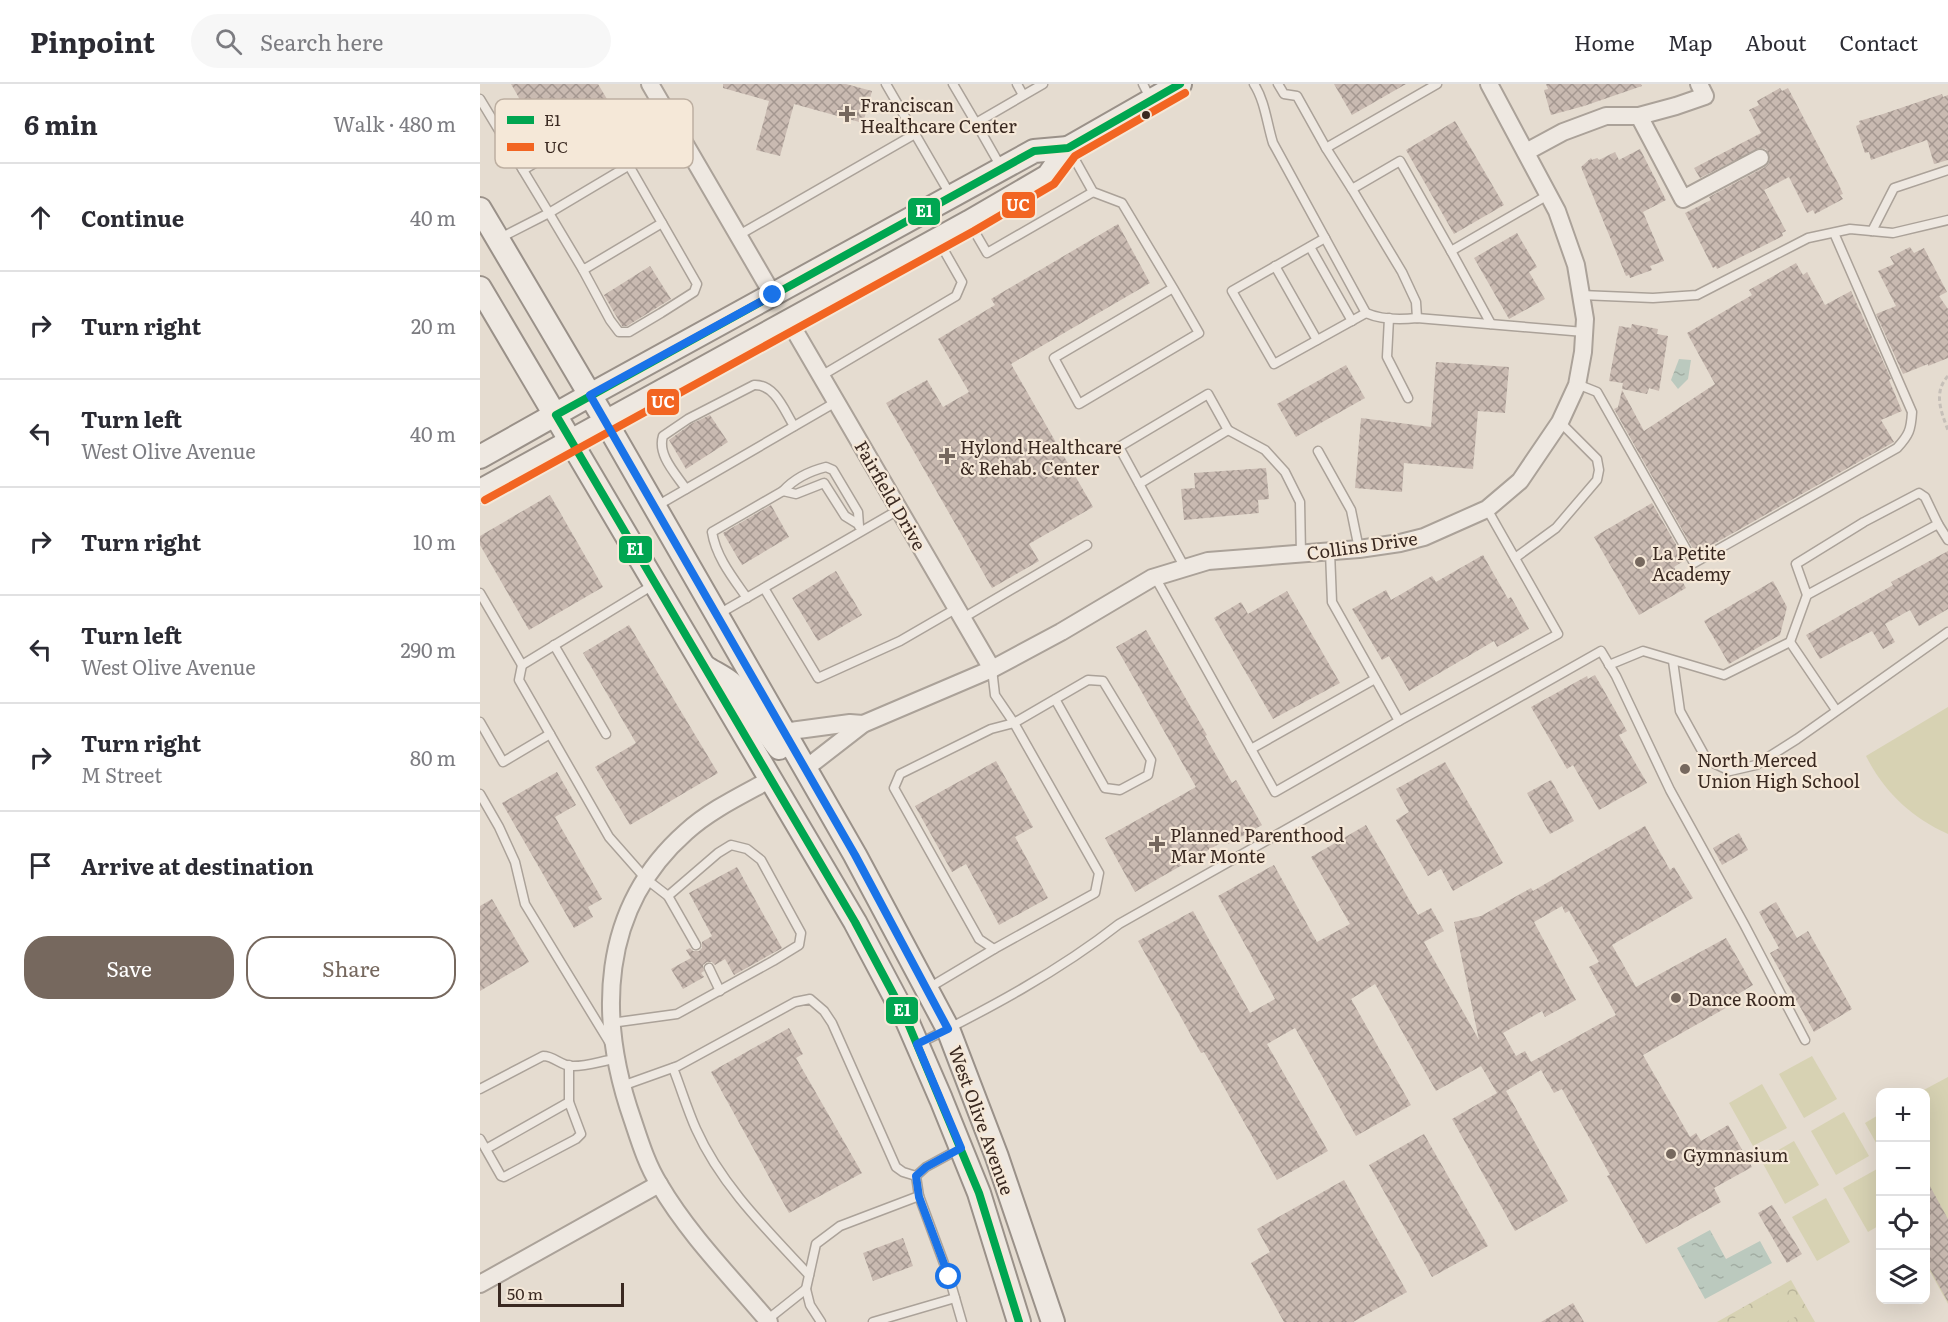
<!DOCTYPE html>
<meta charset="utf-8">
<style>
body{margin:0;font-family:Literata,serif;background:#f7f7f7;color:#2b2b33}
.controls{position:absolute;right:18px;bottom:18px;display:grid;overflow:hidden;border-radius:12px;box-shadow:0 6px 24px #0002}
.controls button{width:54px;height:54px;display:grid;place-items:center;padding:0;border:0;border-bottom:2px solid #e1e1e2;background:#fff;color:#2b2b33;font:30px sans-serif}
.scale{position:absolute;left:18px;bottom:15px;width:126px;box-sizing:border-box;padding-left:6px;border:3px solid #3a2921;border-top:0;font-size:16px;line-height:21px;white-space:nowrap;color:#3a2921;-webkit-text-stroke:4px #f5e8d8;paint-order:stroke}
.stop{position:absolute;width:18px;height:18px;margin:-14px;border:4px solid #1a73e8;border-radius:50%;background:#fff}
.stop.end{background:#1a73e8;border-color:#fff;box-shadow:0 2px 6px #0008}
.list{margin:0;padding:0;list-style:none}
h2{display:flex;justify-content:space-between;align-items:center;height:78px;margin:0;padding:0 24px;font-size:26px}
h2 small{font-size:20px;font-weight:400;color:#7c7c81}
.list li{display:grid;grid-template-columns:39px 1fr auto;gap:18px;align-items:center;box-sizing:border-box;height:108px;padding:0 24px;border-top:2px solid #e1e1e2}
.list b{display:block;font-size:22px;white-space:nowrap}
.list p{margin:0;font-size:20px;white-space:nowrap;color:#7c7c81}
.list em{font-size:20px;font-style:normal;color:#7c7c81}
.actions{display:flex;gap:12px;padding:18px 24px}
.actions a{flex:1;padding:14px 0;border:2px solid #76685e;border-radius:24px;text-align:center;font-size:21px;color:#76685e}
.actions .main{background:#76685e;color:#fff}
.icon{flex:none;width:33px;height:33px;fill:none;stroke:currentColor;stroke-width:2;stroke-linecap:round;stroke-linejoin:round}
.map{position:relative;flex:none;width:1468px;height:1238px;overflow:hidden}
header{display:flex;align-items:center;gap:36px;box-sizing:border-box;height:84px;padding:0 30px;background:#fff;border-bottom:2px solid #e1e1e2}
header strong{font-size:28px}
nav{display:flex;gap:33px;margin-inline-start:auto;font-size:21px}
.search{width:420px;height:54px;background:#f7f7f7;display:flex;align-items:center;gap:15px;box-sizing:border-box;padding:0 21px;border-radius:33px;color:#7c7c81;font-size:22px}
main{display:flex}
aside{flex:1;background:#fff}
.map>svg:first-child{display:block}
</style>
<header>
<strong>Pinpoint</strong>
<div class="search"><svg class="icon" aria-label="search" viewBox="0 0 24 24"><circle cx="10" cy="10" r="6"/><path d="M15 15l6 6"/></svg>Search here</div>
<nav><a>Home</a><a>Map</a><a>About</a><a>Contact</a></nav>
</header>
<main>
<aside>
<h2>6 min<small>Walk · 480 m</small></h2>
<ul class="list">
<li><svg class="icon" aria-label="ahead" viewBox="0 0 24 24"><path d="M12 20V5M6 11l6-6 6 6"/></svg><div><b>Continue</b></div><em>40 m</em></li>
<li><svg class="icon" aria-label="right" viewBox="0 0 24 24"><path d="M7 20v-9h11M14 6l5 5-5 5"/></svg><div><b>Turn right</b></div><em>20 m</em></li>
<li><svg class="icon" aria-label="left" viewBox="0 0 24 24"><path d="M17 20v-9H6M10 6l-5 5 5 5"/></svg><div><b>Turn left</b><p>West Olive Avenue</p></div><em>40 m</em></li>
<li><svg class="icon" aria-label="right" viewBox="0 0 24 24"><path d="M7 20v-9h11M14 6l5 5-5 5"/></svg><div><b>Turn right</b></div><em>10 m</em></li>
<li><svg class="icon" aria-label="left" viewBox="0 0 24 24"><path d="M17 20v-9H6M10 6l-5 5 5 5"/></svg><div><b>Turn left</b><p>West Olive Avenue</p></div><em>290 m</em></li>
<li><svg class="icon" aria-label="right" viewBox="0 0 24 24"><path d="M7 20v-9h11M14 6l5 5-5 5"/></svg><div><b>Turn right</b><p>M Street</p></div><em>80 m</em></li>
<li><svg class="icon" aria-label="arrive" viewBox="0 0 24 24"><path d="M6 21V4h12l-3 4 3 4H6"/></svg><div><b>Arrive at destination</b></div></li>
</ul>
<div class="actions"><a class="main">Save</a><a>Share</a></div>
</aside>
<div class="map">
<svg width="1468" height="1238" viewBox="0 0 1468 1238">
<defs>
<pattern id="forest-crowns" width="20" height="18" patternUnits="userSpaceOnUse" patternTransform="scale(1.5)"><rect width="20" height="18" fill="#d7d2b3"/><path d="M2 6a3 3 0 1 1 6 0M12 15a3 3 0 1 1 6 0" fill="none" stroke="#b9b49a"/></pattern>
<pattern id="water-ripples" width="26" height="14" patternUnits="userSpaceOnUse" patternTransform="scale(1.5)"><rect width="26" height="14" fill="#bbc9be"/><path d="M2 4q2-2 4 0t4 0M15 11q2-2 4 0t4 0" fill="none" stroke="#a2ada3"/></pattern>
<pattern id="building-cross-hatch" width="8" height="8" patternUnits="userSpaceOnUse" patternTransform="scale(1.5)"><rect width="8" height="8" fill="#c9bab1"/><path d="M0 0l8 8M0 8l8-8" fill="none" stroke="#a49790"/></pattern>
</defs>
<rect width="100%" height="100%" fill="#e5dcd0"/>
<polygon fill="url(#forest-crowns)" points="1311,1196 1335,1238 1237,1238"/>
<g fill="#d7d2b3">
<path d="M 1468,623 L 1468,750 C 1432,734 1404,708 1386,672 Z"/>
<polygon points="1332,972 1357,1015 1324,1034 1299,990"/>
<polygon points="1468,993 1468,1220 1446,1180 1446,1008 1440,1008"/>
<polygon points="1282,1000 1307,1044 1273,1062 1249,1019"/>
<polygon points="1364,1028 1389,1072 1356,1091 1331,1047"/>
<polygon points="1400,1030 1400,1066 1385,1039"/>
<polygon points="1314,1057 1339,1101 1305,1120 1281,1076"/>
<polygon points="1397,1085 1400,1092 1400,1141 1388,1148 1363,1104"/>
<polygon points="1346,1114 1370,1158 1337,1177 1312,1133"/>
<polygon points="1303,1207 1317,1232 1306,1238 1252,1238 1251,1236"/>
</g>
<g fill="url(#water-ripples)">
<polygon points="1199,275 1211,276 1208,295 1198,305 1191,296"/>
<polygon points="1230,1146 1246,1175 1280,1157 1292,1179 1225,1215 1197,1164"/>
</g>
<g fill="url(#building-cross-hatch)" fill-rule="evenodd">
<polygon points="31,0 118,0 127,15 76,45 77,49 69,52 63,51 48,44 54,40"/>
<polygon points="243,0 366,0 392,7 383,39 314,20 300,72 276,66 289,17 243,4"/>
<polygon points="854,0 926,0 872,31"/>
<polygon points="1066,0 1161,0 1162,2 1104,22 1071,31 1064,6 1068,5"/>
<polygon points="1300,4 1302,7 1308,4 1359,101 1363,110 1360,111 1363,115 1335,130 1333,126 1327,129 1309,93 1284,106 1306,147 1302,149 1303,152 1237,185 1236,182 1233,184 1205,129 1231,116 1229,113 1285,83 1289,79 1290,74 1286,65 1280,64 1220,94 1214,84 1281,49 1269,26 1279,21 1277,17"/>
<polygon points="1462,10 1463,13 1468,11 1468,76 1454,80 1447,56 1391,76 1389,68 1385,69 1376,42 1380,40 1379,37 1403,30"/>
<polygon points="975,37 1024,121 974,150 926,66"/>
<polygon points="1160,65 1186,116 1163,128 1184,177 1170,182 1172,186 1150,194 1149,191 1146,192 1101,83 1111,74 1112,76 1117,74 1119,76 1135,68 1139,76"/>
<polygon points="638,140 670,199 531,280 613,423 549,460 559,477 512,504 406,319 447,296 463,323 489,308 458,255 515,221 511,215"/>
<polygon points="1037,149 1057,183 1049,188 1065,215 1029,235 994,174"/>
<polygon points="1430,163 1434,169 1444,164 1467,208 1459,212 1468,225 1468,274 1448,282 1448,280 1423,290 1396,230 1416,222 1398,187 1414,180 1410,173"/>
<polygon points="1316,179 1323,191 1327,188 1345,221 1371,207 1411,295 1409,296 1422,327 1401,336 1414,358 1216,470 1134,325 1138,323 1142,306 1164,347 1235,300 1207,249 1272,211 1269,206"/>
<polygon points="170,182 191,215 147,242 142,242 124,211"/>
<polygon points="1152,240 1178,245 1177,250 1188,252 1179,307 1169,304 1167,310 1142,305 1143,299 1129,297 1139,242 1151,244"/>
<polygon points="956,278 1029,283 1025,329 998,327 993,385 924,379 922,408 875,404 881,334 951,343"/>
<polygon points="866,281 885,314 816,353 797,320"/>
<polygon points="230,331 248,358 206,385 189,356 211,340"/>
<polygon points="786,384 789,415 778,416 779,429 704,436 701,405 715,404 714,389"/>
<polygon points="70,411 123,503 49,546 0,461 0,452"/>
<polygon points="1172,419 1205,476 1194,483 1206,504 1159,531 1114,453"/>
<polygon points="291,421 309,453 262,481 243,449"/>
<polygon points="1468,467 1468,525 1439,542 1430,526 1405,540 1415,558 1403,565 1392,547 1340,575 1326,551 1413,501 1411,498"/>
<polygon points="1003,471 1028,515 1031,513 1049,545 1017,563 1014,557 929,607 909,572 902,576 872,525 906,506 911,516 952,492 956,498"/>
<polygon points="356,487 382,531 338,557 312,514"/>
<polygon points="1293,497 1307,523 1300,551 1249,580 1224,537"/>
<polygon points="807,507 860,599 793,635 734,534 761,518 768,530"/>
<polygon points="149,541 238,689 150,741 115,683 156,659 103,569"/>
<polygon points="666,546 727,651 725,652 752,699 756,696 782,741 748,760 746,756 655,808 625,754 716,703 636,563"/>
<polygon points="1115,591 1147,647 1139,651 1167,699 1119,726 1093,681 1087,685 1051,623 1107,592 1108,595"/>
<polygon points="516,677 553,743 535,753 568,814 519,841 486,780 472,788 435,722"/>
<polygon points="965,678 1023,779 973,807 961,785 948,792 916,736 929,728 916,705"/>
<polygon points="77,688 96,721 75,733 122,815 108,823 113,833 94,844 22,719"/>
<polygon points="1071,696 1094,737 1070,750 1047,709"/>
<path d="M 886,741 L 938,831 L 951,824 L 964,847 L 944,858 L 999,956 L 974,838 L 1001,832 L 1051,804 L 1053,807 L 1165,742 L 1190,786 L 1194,783 L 1213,814 L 1132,861 L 1156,903 L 1246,854 L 1273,901 L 1255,912 L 1258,917 L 1163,971 L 1210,1053 L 1216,1049 L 1221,1057 L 1248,1041 L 1272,1083 L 1234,1104 L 1241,1118 L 1166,1160 L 1127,1092 L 1130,1091 L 1082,1005 L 1074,1009 L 1061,986 L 1026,1007 L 1088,1117 L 1035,1147 L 972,1035 L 1017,1009 L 1001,982 L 956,1007 L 895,900 L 871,915 L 931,1021 L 876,1052 L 815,944 L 787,960 L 848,1067 L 797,1096 L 724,968 L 721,969 L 658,857 L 713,827 L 770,929 L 795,915 L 738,812 L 794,781 L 837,858 L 870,840 L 831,773 ZM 1082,822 L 1085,829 L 1089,827 L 1119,878 L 1109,883 L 1136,931 L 1051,978 L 1045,967 L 1036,972 L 1023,949 L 1062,927 L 1065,933 L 1096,916 L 1054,838 Z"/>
<polygon points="1259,749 1268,766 1242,781 1233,764"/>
<polygon points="257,783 302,864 254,891 245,875 235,881 232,878 227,878 223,881 224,887 221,889 224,893 203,905 191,885 211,874 206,866 210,864 213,867 219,867 222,864 222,858 232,852 209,809"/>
<polygon points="12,815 49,878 0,907 0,822"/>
<polygon points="1296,818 1317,854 1328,847 1372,925 1334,948 1290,869 1299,864 1279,828"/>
<polygon points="309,944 323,970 316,974 382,1089 309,1129 231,988"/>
<polygon points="944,1050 1008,1162 952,1193 889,1081"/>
<polygon points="1446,1095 1468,1135 1468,1218 1446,1178"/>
<polygon points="864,1096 927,1208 873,1238 804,1238 771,1179 790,1168 777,1145"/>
<polygon points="1292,1121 1322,1170 1307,1179 1278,1129"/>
<polygon points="423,1154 433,1182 393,1197 383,1169"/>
<polygon points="1093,1219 1104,1238 1061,1238"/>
</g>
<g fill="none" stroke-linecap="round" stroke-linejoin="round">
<defs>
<g id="lane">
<polyline points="406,0 471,112"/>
<polyline points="473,0 496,39"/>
<polyline points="537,0 543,11"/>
<polyline points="663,0 671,16"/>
<path d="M 774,0 C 785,17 787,40 793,59 L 886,229 C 902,236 919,236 937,234 L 1104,248"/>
<polyline points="798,0 804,10 817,12 846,64 872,105 920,77 971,167 1068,111"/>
<polyline points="0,15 69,129 148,82 198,48"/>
<polyline points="846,64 957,0"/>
<polyline points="589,65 613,108 642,119 693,204 574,274 599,320 719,249 693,204"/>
<polyline points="521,83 496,39 563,0"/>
<polyline points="872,105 922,188 936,218 937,234"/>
<polyline points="489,138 507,169 613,108"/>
<polyline points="1392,147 1414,104 1468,86"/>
<polyline points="259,151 435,50"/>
<polyline points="845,154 752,207 794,280 886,229"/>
<polyline points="18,155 69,129 103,186 182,139 136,59 124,45 111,46 43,86"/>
<polyline points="830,163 872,237"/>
<polyline points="971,167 1011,240"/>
<polyline points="795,182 837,256"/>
<polyline points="103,186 130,236 139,248 149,248 181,229 214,208 217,200 182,139"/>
<polyline points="1101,211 1173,214 1217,211 1328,154 1370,145 1413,149 1468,136"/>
<polyline points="909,234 907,273 928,314"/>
<polyline points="341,292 476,212 482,198 458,156"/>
<path d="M 1097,300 L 1117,308 L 1214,479 L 1417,364 C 1429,351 1431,346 1432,328 L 1354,149"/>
<polyline points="748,346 785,366 805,388 820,418 821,470"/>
<polyline points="838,367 871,426 879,465"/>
<polyline points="659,400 748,346 728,310 639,363 705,484"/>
<path d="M 206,405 C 196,390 177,371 183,352 L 208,335 L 274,301 C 295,300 304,326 314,342"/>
<path d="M 303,407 C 314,395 330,387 346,383 L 353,386 L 378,428 L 379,442"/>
<polyline points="175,423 356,318"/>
<polyline points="1035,474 1076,444 1117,396 1119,386 1117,375 1080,338"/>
<polyline points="675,493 795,708 919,637 852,518 850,468"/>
<polyline points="284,504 338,594 420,557 477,524"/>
<polyline points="0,509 42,581 173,501"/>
<polyline points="1327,511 1316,480 1384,438 1439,409 1445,413 1458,440"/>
<path d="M 267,514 C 253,494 236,473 232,448 L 303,407 L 316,410 L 344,399 L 365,432 L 378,440"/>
<polyline points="237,531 420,425"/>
<polyline points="483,534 607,461"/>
<polyline points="1310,558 1356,626"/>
<polyline points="74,561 126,650"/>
<polyline points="1193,577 1200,627 1227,676 1250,687 1276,681 1317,655 1468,548"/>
<polyline points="42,581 39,596 129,753 166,795 188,812 238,769 251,761 267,765 281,776 321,849 319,861 293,877 197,930 131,939"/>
<polyline points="1129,581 1163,567 1244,591 1310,558 1327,511 1458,440 1468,456"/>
<polyline points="512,585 515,611 534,639 619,789 615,809 514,865 499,855 414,704 420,690 511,645 534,639 608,596 623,597 671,676 668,691 640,706 625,704 575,615"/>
<polyline points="919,637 1078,550 1007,425"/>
<polyline points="0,638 23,678 70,650"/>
<polyline points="771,665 895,595"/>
<polyline points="0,710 19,743 35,778 45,820 131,961"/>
<polyline points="188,812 216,861"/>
<polyline points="229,884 240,907"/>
<polyline points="447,905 514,865"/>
<path d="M 438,960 C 508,925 578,888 639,840 L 1121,567 L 1136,592 L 1190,706 L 1264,840 L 1325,956"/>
<path d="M 193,984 C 201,1004 207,1025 216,1045 C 241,1101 287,1146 329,1191"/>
<polyline points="142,1002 198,982 315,918 330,915 344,927 352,939 416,1083 423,1088 436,1092"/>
<path d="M 0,1005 L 63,972 C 74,972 80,981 91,982 C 105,983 121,977 135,975"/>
<polyline points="0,1055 21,1092 24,1093 96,1055 101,1050 89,1018 89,981"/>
<polyline points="481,1064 446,1083 436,1092 439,1112 469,1193 482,1238"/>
<polyline points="6,1065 89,1018"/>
<polyline points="326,1205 330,1221 341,1238"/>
<polyline points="287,1236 326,1205 336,1160 360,1142 439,1112"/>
<polyline points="393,1238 475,1214"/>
</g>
<g id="street">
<polyline points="170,0 293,211"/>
<polyline points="1159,32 1203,115 1280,74"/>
<polyline points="1046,68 1083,48 1126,32 1159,32 1196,22 1225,12 1219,0"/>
<polyline points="309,237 512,585"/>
<polyline points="303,648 370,639 383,640"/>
<polyline points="325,685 383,640 512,585 581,548 672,494 728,477 879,465 920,459 944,453 1007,425 1040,397 1080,338 1097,301 1103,268 1105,235 1096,181 1077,127 1009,0"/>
<polyline points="0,1200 179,1100"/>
<path d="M 289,1238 C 251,1193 209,1151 179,1100 C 167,1081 160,1058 153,1037 C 117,935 119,825 206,748 C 230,726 262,711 291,695"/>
</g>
<g id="secondary">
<polyline points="0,125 126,338 375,771 468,945 517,1073 573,1238"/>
<polyline points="0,204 375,838 425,932 461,1015 499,1109 539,1238"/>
<polyline points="0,373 110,311 554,67 588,64"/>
<polyline points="0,407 489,138 568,92 588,64 700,0"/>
<path d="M 225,583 C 234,589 246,594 253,601 C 272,619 282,644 299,664"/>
</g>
</defs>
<use href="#lane" stroke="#aba299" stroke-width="11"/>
<use href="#street" stroke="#aba299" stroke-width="20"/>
<use href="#secondary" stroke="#9a9189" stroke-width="26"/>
<path stroke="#c6bfb8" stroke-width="3" stroke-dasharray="4.5 3" stroke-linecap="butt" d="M 1468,292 C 1453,308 1461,328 1468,346"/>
<use href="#lane" stroke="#eee8e1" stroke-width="8"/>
<use href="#street" stroke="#eee8e1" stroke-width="16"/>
<use href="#secondary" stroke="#eee8e1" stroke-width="22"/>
<defs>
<polyline id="bus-1" points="539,1238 499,1109 425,932 375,838 76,331 554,67 588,64 700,0"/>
<polyline id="bus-2" points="5,416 494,147 574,100 595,72 705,9"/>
</defs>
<use href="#bus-1" stroke="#f5e8d8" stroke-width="12"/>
<use href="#bus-2" stroke="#f5e8d8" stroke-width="12"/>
<use href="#bus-1" stroke="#00a651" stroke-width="8"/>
<use href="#bus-2" stroke="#f26522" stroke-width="8"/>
</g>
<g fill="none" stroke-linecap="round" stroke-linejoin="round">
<polyline stroke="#1a73e8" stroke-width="8" points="293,211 110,311 375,771 468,945 437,960 481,1064 446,1083 436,1092 439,1113 469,1193"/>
</g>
<g fill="#76685e" stroke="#f5e8d8" stroke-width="2">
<path d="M364 21h6v6h6v6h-6v6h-6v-6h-6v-6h6z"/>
<path d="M464 363h6v6h6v6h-6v6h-6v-6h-6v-6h6z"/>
<circle cx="1160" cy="478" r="6"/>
<circle cx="1205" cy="685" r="6"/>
<path d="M674 751h6v6h6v6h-6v6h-6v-6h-6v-6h6z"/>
<circle cx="1196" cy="914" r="6"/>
<circle cx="1191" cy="1070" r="6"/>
</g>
<circle fill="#3a2921" stroke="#f5e8d8" stroke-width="2" cx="666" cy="31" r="5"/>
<g text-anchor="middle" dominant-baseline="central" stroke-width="4.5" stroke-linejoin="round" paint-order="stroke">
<g font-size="18" fill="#3a2921" stroke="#f5e8d8" text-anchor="start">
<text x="380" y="20">Franciscan<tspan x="380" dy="21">Healthcare Center</tspan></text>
<text x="480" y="362">Hylond Healthcare<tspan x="480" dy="21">&amp; Rehab. Center</tspan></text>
<text x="1172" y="468">La Petite<tspan x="1172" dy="21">Academy</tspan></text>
<text x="1217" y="675">North Merced<tspan x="1217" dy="21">Union High School</tspan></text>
<text x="690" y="750">Planned Parenthood<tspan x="690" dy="21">Mar Monte</tspan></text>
<text x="1208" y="914">Dance Room</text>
<text x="1203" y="1070">Gymnasium</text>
</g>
<g font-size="18" fill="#3a2921" stroke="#f5e8d8">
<text transform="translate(411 411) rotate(60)">Fairfield Drive</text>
<text transform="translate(882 461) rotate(-8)">Collins Drive</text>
<text transform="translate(502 1036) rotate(70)">West Olive Avenue</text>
</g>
</g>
<rect x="15" y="15" width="198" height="69" rx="9" fill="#f5e8d8" stroke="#bdafa1" stroke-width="1.5"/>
<rect x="27" y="32" width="27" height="8" fill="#00a651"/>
<rect x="27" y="59" width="27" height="8" fill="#f26522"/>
<g font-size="16" fill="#3a2921">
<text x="64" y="42">E1</text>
<text x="64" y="69">UC</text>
</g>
<g stroke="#f5e8d8" stroke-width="2">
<rect x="521" y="107" width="35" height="28" rx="6" fill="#f26522"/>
<rect x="427" y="113" width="34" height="29" rx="6" fill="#00a651"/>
<rect x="166" y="304" width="34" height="28" rx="6" fill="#f26522"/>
<rect x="138" y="451" width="35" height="29" rx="6" fill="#00a651"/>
<rect x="405" y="912" width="34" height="29" rx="6" fill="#00a651"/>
</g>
<g font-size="16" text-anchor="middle" font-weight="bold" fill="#fff">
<text x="538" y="127">UC</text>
<text x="444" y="133">E1</text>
<text x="183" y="324">UC</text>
<text x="155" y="471">E1</text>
<text x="422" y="932">E1</text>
</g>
</svg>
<div class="controls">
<button>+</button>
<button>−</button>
<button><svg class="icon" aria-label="locate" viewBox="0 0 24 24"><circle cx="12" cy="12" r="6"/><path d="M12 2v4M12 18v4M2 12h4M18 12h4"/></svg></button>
<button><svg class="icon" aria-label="layers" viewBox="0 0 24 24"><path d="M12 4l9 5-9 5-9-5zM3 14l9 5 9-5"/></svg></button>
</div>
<div class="scale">50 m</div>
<div class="stop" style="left:469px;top:1193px"></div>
<div class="stop end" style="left:293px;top:211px"></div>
</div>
</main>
